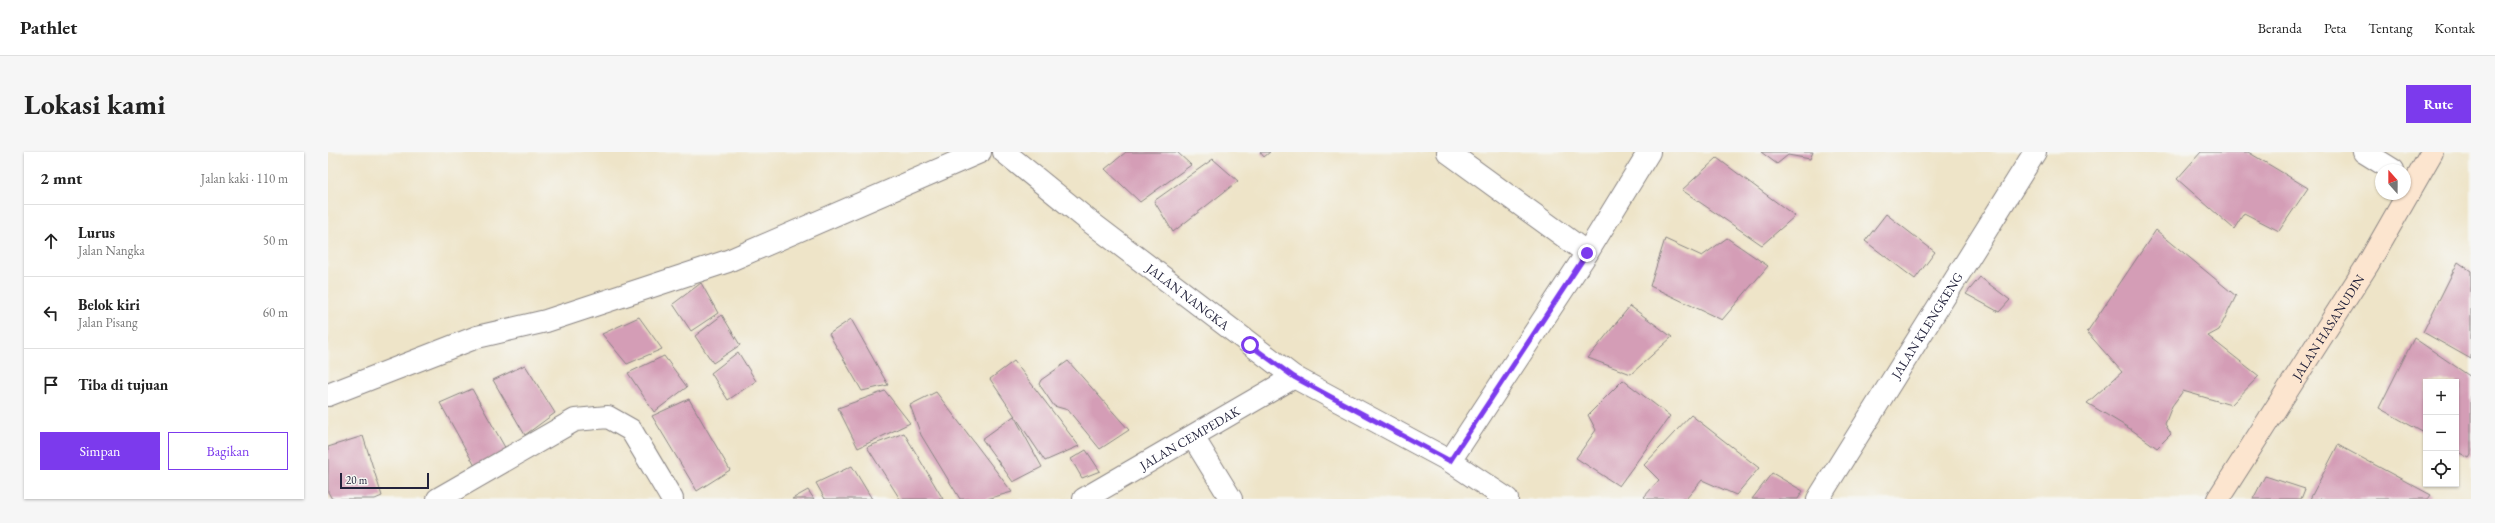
<!DOCTYPE html>
<html lang="id">
<meta charset="utf-8">
<style>
body{margin:0;font-family:"EB Garamond",serif;background:#f6f6f6;color:#222}
.controls{position:absolute;right:12px;bottom:12px;display:grid;overflow:hidden;border-radius:0px;box-shadow:0 1px 3px #0004}
.controls button{width:36px;height:36px;display:grid;place-items:center;padding:0;border:0;border-bottom:1px solid #e0e0e0;background:#fff;color:#222;font:20px sans-serif}
.compass{position:absolute;left:2047px;top:12px;width:36px;height:36px;border-radius:50%;background:#fff;box-shadow:0 1px 3px #0004;rotate:339deg}
.scale{position:absolute;left:12px;bottom:10px;width:89px;box-sizing:border-box;padding-left:4px;border:2px solid #22223b;border-top:0;font-size:11px;line-height:14px;white-space:nowrap;color:#22223b;-webkit-text-stroke:3px #f6f6f2;paint-order:stroke}
.stop{position:absolute;width:12px;height:12px;margin:-9px;border:3px solid #7c3aed;border-radius:50%;background:#fff}
.stop.end{background:#7c3aed;border-color:#fff;box-shadow:0 1px 4px #0008}
.list{margin:0;padding:0;list-style:none}
h2{display:flex;justify-content:space-between;align-items:center;height:52px;margin:0;padding:0 16px;font-size:17px}
h2 small{font-size:13px;font-weight:400;color:#767676}
.list li{display:grid;grid-template-columns:26px 1fr auto;gap:12px;align-items:center;box-sizing:border-box;height:72px;padding:0 16px;border-top:1px solid #e0e0e0}
.list b{display:block;font-size:15px;white-space:nowrap}
.list p{margin:0;font-size:13px;white-space:nowrap;color:#767676}
.list em{font-size:13px;font-style:normal;color:#767676}
.actions{display:flex;gap:8px;padding:12px 16px}
.actions a{flex:1;padding:9px 0;border:1px solid #7c3aed;border-radius:0px;text-align:center;font-size:14px;color:#7c3aed}
.actions .main{background:#7c3aed;color:#fff}
.icon{flex:none;width:22px;height:22px;fill:none;stroke:currentColor;stroke-width:2;stroke-linecap:round;stroke-linejoin:round}
.map{position:relative;flex:none;width:2143px;height:347px;overflow:hidden;border-radius:0px}
header{display:flex;align-items:center;gap:24px;box-sizing:border-box;height:56px;padding:0 20px;background:#fff;border-bottom:1px solid #e0e0e0}
header strong{font-size:19px}
nav{display:flex;gap:22px;margin-inline-start:auto;font-size:14px}
.intro{display:flex;align-items:center;justify-content:space-between;box-sizing:border-box;height:96px;padding:0 24px}
h1{margin:0;font-size:28px}
.button{padding:10px 18px;border-radius:0px;background:#7c3aed;color:#fff;font-size:14px;font-weight:700}
main{display:flex;gap:24px;padding:0 24px}
aside{flex:1;background:#fff;border-radius:0px;box-shadow:0 1px 3px #0004}
.map>svg:first-child{display:block}
</style>
<header>
<strong>Pathlet</strong>
<nav><a>Beranda</a><a>Peta</a><a>Tentang</a><a>Kontak</a></nav>
</header>
<div class="intro"><h1>Lokasi kami</h1><a class="button">Rute</a></div>
<main>
<aside>
<h2>2 mnt<small>Jalan kaki · 110 m</small></h2>
<ul class="list">
<li><svg class="icon" aria-label="ahead" viewBox="0 0 24 24"><path d="M12 20V5M6 11l6-6 6 6"/></svg><div><b>Lurus</b><p>Jalan Nangka</p></div><em>50 m</em></li>
<li><svg class="icon" aria-label="left" viewBox="0 0 24 24"><path d="M17 20v-9H6M10 6l-5 5 5 5"/></svg><div><b>Belok kiri</b><p>Jalan Pisang</p></div><em>60 m</em></li>
<li><svg class="icon" aria-label="arrive" viewBox="0 0 24 24"><path d="M6 21V4h12l-3 4 3 4H6"/></svg><div><b>Tiba di tujuan</b></div></li>
</ul>
<div class="actions"><a class="main">Simpan</a><a>Bagikan</a></div>
</aside>
<div class="map">
<svg width="2143" height="347" viewBox="0 0 2143 347">
<rect width="100%" height="100%" fill="#f6f6f2"/>
<filter id="ink" filterUnits="userSpaceOnUse"><feTurbulence type="fractalNoise" baseFrequency=".025" numOctaves="2"/><feDisplacementMap in="SourceGraphic" scale="8" xChannelSelector="R" yChannelSelector="G"/><feConvolveMatrix kernelMatrix="1 2 1 2 8 2 1 2 1" color-interpolation-filters="sRGB"/></filter>
<filter id="wash" filterUnits="userSpaceOnUse"><feTurbulence type="fractalNoise" baseFrequency=".012" numOctaves="4" result="noise"/><feDisplacementMap in="SourceGraphic" scale="16" xChannelSelector="R" yChannelSelector="G"/><feGaussianBlur stdDeviation="0.9" result="paint"/><feColorMatrix in="noise" values="0 0 0 0 0 0 0 0 0 0 0 0 0 0 0 0 0 1.4 0 .05"/><feComposite in="paint" operator="in"/></filter>
<g filter="url(#wash)">
<rect width="100%" height="100%" fill="#eee4c8"/>
<g id="blocks">
<g fill="#d49db6">
<polygon points="798,0 849,0 863,13 812,50 777,17"/>
<polygon points="932,0 942,0 936,5"/>
<polygon points="1433,0 1485,0 1482,7 1460,3 1449,12"/>
<polygon points="1873,0 1920,0 1980,36 1951,79 1916,61 1906,77 1849,27"/>
<polygon points="1389,6 1467,64 1434,93 1354,38"/>
<polygon points="885,7 910,29 845,80 826,49"/>
<polygon points="1558,62 1607,100 1587,127 1537,89"/>
<polygon points="1828,78 1908,144 1891,178 1880,184 1931,224 1903,253 1855,239 1844,254 1837,272 1843,282 1829,296 1804,278 1759,251 1794,220 1759,180"/>
<polygon points="1399,86 1440,114 1394,168 1322,134 1337,87 1374,104"/>
<polygon points="2130,110 2143,119 2143,207 2095,180"/>
<polygon points="1652,125 1682,148 1671,160 1638,142"/>
<polygon points="373,131 390,161 363,179 345,152"/>
<polygon points="1302,154 1344,185 1303,222 1260,206"/>
<polygon points="394,163 412,193 385,211 367,184"/>
<polygon points="311,165 334,197 299,212 274,182"/>
<polygon points="523,167 560,233 534,239 501,182"/>
<polygon points="2086,186 2143,225 2143,303 2141,306 2128,299 2128,230 2098,230 2098,282 2051,256"/>
<polygon points="410,200 428,229 400,248 383,221"/>
<polygon points="336,204 359,235 326,260 300,221"/>
<polygon points="686,209 751,294 717,309 662,227"/>
<polygon points="740,209 801,278 772,297 740,258 726,254 711,232 713,228"/>
<polygon points="197,213 227,261 197,283 165,228"/>
<polygon points="1295,228 1342,264 1291,334 1248,306 1268,278 1260,263"/>
<polygon points="144,237 179,299 147,314 112,251"/>
<polygon points="557,239 582,271 530,296 510,256"/>
<polygon points="608,240 684,340 659,347 632,347 593,283 582,253"/>
<polygon points="361,247 402,318 369,339 324,264"/>
<polygon points="1363,263 1431,316 1408,343 1374,328 1358,347 1319,347 1316,345 1331,328 1316,313"/>
<polygon points="686,264 714,315 685,330 654,287"/>
<polygon points="576,281 615,347 572,347 539,295"/>
<polygon points="35,284 54,344 47,347 4,347 0,340 0,295"/>
<polygon points="2010,293 2103,343 2100,347 1982,347"/>
<polygon points="758,298 772,319 754,326 743,307"/>
<polygon points="524,314 544,347 497,347 488,331"/>
<polygon points="1444,321 1475,339 1470,347 1424,347"/>
<polygon points="1937,324 1977,337 1973,347 1925,347"/>
<polygon points="480,338 486,347 464,347"/>
</g>
</g>
</g>
<g filter="url(#ink)">
<use href="#blocks" fill-opacity="0" stroke="#888382" stroke-width="1"/>
<g fill="none" stroke-linecap="round" stroke-linejoin="round">
<defs>
<g id="minor">
<path id="s1" d="M 676,0 L 761,69 L 966,225 L 1122,309 L 1179,347"/>
<polyline points="1120,0 1259,101"/>
<polyline points="2036,0 2065,18"/>
<polyline points="0,243 149,185 218,169 400,109 652,0"/>
<polyline points="865,285 903,347"/>
<polyline points="1122,309 1259,101 1321,0"/>
<polyline points="110,347 247,268 280,265 303,278 344,347"/>
<path id="s2" d="M 756,347 L 966,225"/>
<path id="s3" d="M 1490,347 L 1707,0"/>
</g>
<g id="secondary">
<path id="s4" d="M 1890,347 L 2040,112 L 2104,0"/>
</g>
</defs>
<use href="#minor" stroke="#888382" stroke-width="24"/>
<use href="#secondary" stroke="#888382" stroke-width="24"/>
<use href="#minor" stroke="#fff" stroke-width="22"/>
<use href="#secondary" stroke="#fce5cf" stroke-width="22"/>
</g>
</g>
<g fill="none" stroke-linecap="round" stroke-linejoin="round" filter="url(#ink)">
<polyline stroke="#7c3aed" stroke-width="5" points="922,193 966,225 1122,309 1259,101"/>
</g>
<g text-anchor="middle" dominant-baseline="central" stroke-width="4" stroke-linejoin="round" paint-order="stroke">
<g font-size="13" fill="#22223b" stroke="#f6f6f2">
<text stroke="none"><textPath href="#s1" startOffset="234">JALAN NANGKA</textPath></text>
<text stroke="none"><textPath href="#s3" startOffset="205">JALAN KLENGKENG</textPath></text>
<text stroke="none"><textPath href="#s4" startOffset="204">JALAN HASANUDIN</textPath></text>
<text stroke="none"><textPath href="#s2" startOffset="122">JALAN CEMPEDAK</textPath></text>
</g>
</g>
</svg>
<div class="controls">
<button>+</button>
<button>−</button>
<button><svg class="icon" aria-label="locate" viewBox="0 0 24 24"><circle cx="12" cy="12" r="6"/><path d="M12 2v4M12 18v4M2 12h4M18 12h4"/></svg></button>
</div>
<svg class="compass" viewBox="-18 -18 36 36"><path d="M0-13l5 13h-10z" fill="#e53935"/><path d="M0 13l5-13h-10z" fill="#767676"/></svg>
<div class="scale">20 m</div>
<div class="stop" style="left:922px;top:193px"></div>
<div class="stop end" style="left:1259px;top:101px"></div>
</div>
</main>
